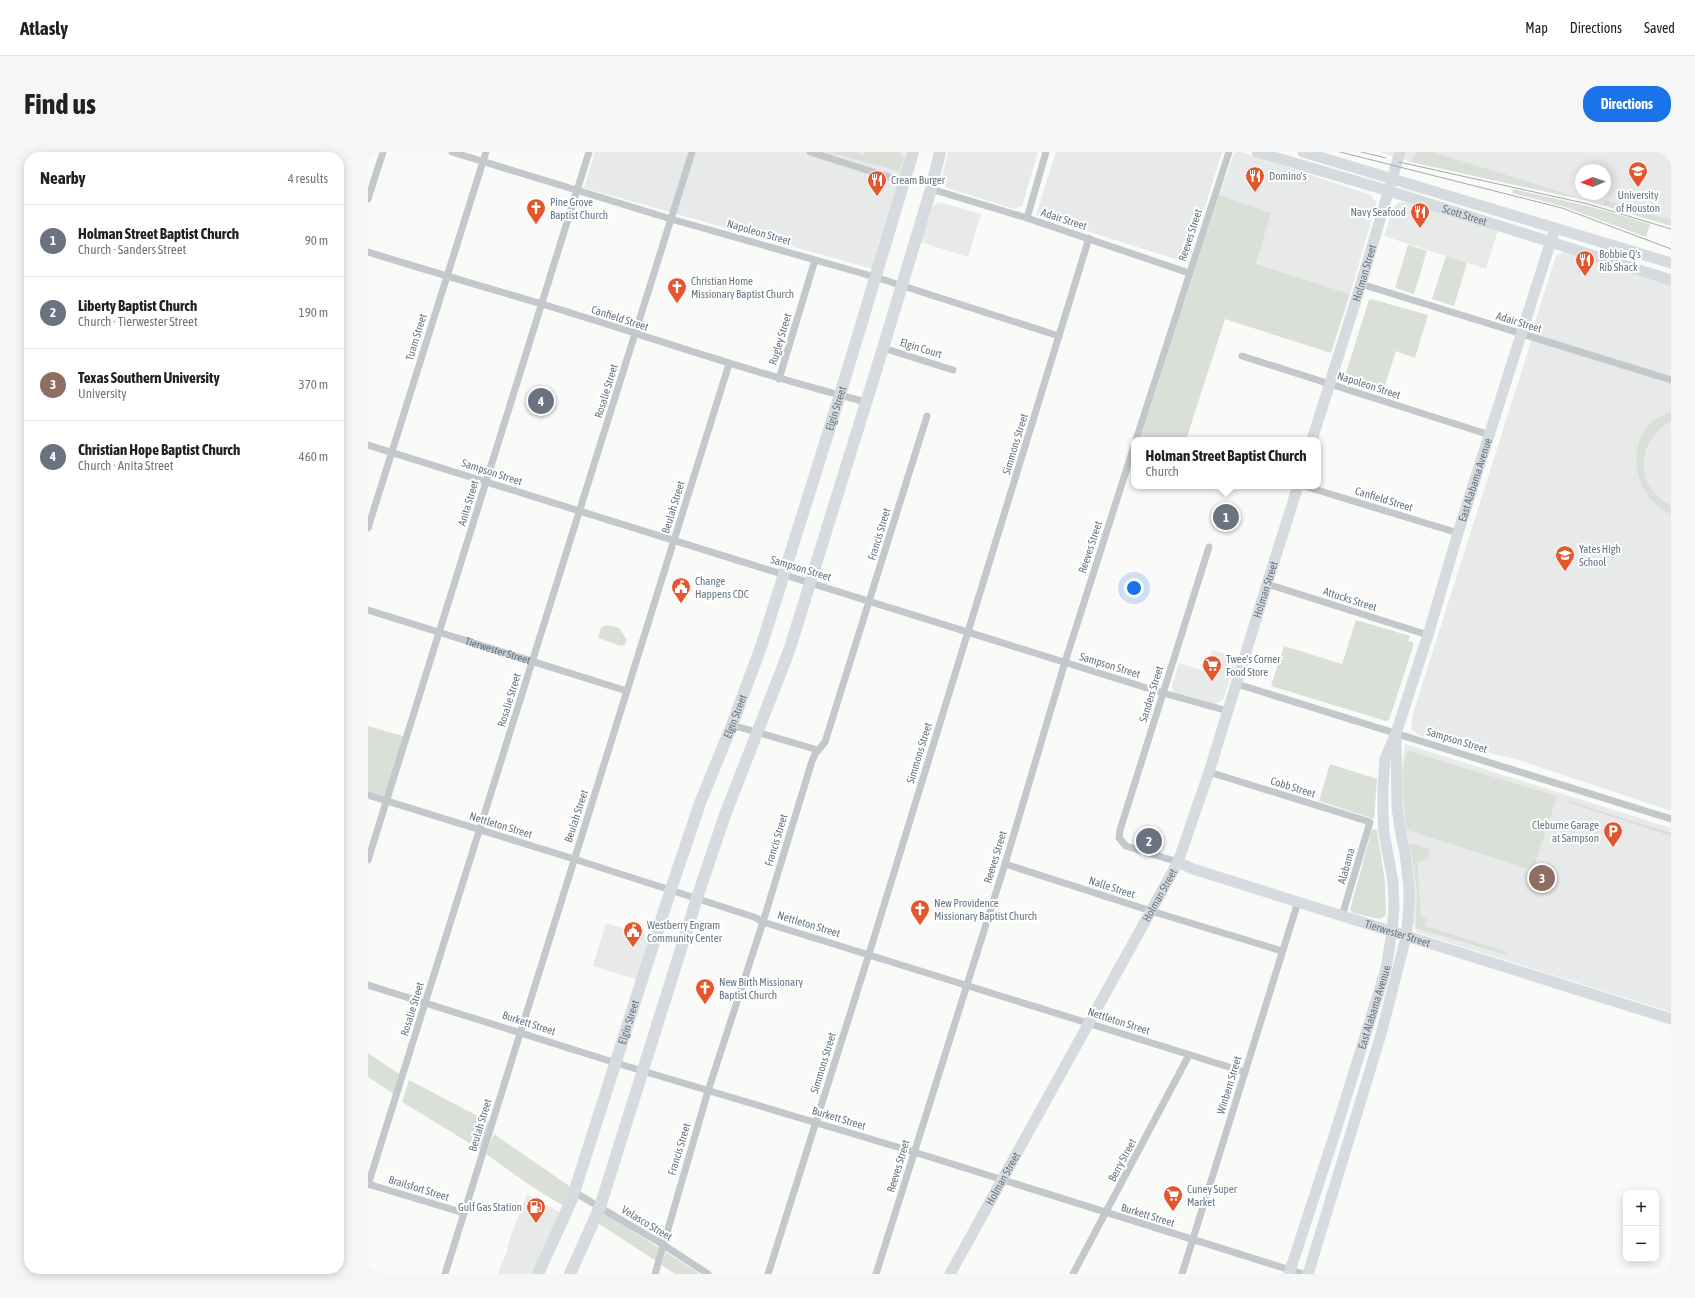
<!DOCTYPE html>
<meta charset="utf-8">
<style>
body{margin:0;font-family:"Asap Condensed",sans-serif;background:#f6f6f6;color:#202124}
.controls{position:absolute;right:12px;bottom:12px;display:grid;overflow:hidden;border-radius:8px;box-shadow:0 2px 10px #0003}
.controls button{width:36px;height:36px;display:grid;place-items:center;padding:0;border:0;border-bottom:1px solid #e0e0e0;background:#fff;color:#202124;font:20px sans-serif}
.compass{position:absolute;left:1207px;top:12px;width:36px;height:36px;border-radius:50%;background:#fff;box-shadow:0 2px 10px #0003;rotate:268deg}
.you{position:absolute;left:766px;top:436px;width:14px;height:14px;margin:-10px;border:3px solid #fff;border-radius:50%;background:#1a73e8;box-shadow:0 0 0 6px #1a73e833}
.badge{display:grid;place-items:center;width:26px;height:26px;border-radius:50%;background:#1a73e8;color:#fff;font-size:13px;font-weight:700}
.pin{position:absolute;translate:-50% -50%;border:2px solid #fff;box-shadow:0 1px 4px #0006}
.popup{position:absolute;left:763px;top:285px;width:190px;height:52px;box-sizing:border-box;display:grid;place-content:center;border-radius:8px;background:#fff;filter:drop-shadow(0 1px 3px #0005);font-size:13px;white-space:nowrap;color:#757577}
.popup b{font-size:15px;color:#202124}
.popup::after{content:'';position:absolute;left:50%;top:100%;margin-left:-8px;border:8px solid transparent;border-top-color:#fff}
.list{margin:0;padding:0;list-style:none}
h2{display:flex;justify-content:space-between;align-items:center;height:52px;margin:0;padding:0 16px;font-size:17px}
h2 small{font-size:13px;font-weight:400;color:#757577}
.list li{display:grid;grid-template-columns:26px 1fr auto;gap:12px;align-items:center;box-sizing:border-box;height:72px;padding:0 16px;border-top:1px solid #e0e0e0}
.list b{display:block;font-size:15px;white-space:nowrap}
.list p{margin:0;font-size:13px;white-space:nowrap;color:#757577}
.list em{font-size:13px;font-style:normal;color:#757577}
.map{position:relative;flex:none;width:1303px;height:1122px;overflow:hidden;border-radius:16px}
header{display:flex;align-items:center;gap:24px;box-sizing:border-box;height:56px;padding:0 20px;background:#fff;border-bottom:1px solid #e0e0e0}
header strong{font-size:19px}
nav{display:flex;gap:22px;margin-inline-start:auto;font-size:14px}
.intro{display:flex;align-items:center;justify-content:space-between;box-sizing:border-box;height:96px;padding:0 24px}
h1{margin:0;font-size:28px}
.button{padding:10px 18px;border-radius:16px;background:#1a73e8;color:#fff;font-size:14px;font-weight:700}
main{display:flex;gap:24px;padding:0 24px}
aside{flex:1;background:#fff;border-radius:16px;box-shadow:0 2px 10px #0003}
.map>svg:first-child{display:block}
</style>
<header>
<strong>Atlasly</strong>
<nav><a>Map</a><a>Directions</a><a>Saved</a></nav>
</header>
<div class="intro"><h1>Find us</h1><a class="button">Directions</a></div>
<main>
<aside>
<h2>Nearby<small>4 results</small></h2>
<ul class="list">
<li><span class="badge" style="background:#6b7280">1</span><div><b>Holman Street Baptist Church</b><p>Church · Sanders Street</p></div><em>90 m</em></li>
<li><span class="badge" style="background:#6b7280">2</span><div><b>Liberty Baptist Church</b><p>Church · Tierwester Street</p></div><em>190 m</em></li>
<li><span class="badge" style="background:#8d6e63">3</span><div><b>Texas Southern University</b><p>University</p></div><em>370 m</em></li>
<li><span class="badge" style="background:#6b7280">4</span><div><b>Christian Hope Baptist Church</b><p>Church · Anita Street</p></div><em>460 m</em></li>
</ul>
</aside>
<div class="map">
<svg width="1303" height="1122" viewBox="0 0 1303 1122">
<rect width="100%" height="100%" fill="#fafaf8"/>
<g fill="#e8e9e9" fill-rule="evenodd">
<polygon points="227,0 537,0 538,4 505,117 216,36"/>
<polygon points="580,0 670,0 654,54 647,57 579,36 574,30 574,25"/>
<polygon points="688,0 854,0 820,111 668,63"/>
<polygon points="867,0 874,0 1003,43 1005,47 1009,49 982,142 887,112 903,62 851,43"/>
<path d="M 1011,0 L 1303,0 L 1303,74 L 1221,49 L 1043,10 ZM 1213,18 L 1237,18 L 1237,42 L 1213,42 Z"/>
<polygon points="570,50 613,62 600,105 552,90 563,56"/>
<polygon points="1036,50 1047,52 1130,78 1118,117 1016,84 1025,56 1030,51"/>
<polygon points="1198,99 1303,132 1303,659 1147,607 1053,584 1043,577 1045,562 1161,196 1166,173 1188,104"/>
<polygon points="844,498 869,506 855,548 845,553 805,540 804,534 811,511 835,519 839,509 841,510"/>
<polygon points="1037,592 1303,676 1303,860 1051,781 1048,779 1045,771 1046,758 1035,669 1032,630"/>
<polygon points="238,771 283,785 270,828 225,814"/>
<polygon points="159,1042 193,1061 166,1122 130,1122 133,1113 138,1102 143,1083"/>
</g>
<g fill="#dadfd7">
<polygon points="459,0 490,0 490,2 496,2 496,0 532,0 535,7 531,19"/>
<polygon points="1048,0 1065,0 1221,49 1235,52 1237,48 1303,68 1303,74 1221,49 1043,10"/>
<polygon points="1145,37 1228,56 1282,72 1278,85 1194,54 1144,41"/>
<polygon points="851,43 903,61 888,112 982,142 963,201 857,167 818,288 772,288"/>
<polygon points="1040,93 1059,99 1046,142 1027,136"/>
<polygon points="1078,104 1099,111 1086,154 1064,147"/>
<polygon points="1003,147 1060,163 1047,206 1028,199 1015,239 976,227 1001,148"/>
<path d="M 1303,260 L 1303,269 C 1269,286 1265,337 1303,353 L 1303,362 C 1260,344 1254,274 1303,260 Z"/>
<polygon points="988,468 1042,484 1040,489 1045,490 1045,495 1021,568 1018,569 903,534 916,494 974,512"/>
<polygon points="238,473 251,476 259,488 256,493 253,494 230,486 233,476"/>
<polygon points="0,574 38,585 18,649 0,643"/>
<path d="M 1040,599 L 1189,644 L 1166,715 L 1161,717 L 1039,678 C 1036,661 1031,613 1040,599 Z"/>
<polygon points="962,612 1009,627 1006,667 951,649"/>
<polygon points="1201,649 1303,681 1303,684 1201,651"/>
<polygon points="1004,677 1009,678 1017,730 1018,763 1012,767 985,761 982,758"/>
<path d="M 1042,692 L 1046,692 L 1062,697 C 1059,708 1060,707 1049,710 L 1053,765 L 1059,766 L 1057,774 L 1140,800 L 1139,803 L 1048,776 L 1049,737 Z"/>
<polygon points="0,901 31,922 26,942 0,925"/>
<polygon points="41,928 121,970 113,998 34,950"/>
<polygon points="126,982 204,1036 197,1055 163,1034 118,1002"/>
<polygon points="235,1060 291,1096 288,1109 230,1071"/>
<polygon points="298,1100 332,1122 307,1122 293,1113"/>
</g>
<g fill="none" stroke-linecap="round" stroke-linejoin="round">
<g stroke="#c3c8cc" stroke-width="7">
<polyline points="84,0 303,67 507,125 691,184"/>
<polyline points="442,0 537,30"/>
<polyline points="563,37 659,66 821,121"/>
<polyline points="0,47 15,0"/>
<polyline points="659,66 678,0"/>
<path d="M 0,100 C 58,118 116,135 174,152 C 282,185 388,222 498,250"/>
<polyline points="993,132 1303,228"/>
<polyline points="515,196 585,218"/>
<polyline points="874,204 1122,283"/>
<polyline points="411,227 447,108"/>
<polyline points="768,288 861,0"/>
<polyline points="0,293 795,541 860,559"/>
<polyline points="936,334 1090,381"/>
<polyline points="0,376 118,0"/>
<polyline points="899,432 1060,483"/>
<path id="s1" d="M 0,458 L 259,539"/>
<polyline points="869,532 1303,667"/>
<polyline points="364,573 450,598"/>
<polyline points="841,620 1002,670 974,764"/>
<polyline points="0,643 206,707 386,765 395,770 877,920"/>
<polyline points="0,708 221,0"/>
<polyline points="810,710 758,694 751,686 752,678 841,395"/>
<polyline points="637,712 783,759 914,799"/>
<polyline points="0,833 248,911 546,1000 935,1122"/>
<polyline points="0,1032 96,1061"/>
<polyline points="0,1033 324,0"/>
<polyline points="206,1040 294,1092 340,1122"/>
<polyline points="77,1122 361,212"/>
<polyline points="287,1122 340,939 395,770 444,609 447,602 457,590 559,264"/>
<polyline points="400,1122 501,802 721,86"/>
<polyline points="508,1122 637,712 697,510 766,294"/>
<polyline points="705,1122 821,903"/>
<polyline points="814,1122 930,750"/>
</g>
<g stroke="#d6dbdf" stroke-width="11">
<path id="s2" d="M 889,0 L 1021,39 L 1303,128"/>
<polyline points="935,0 1303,111"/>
<path id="s3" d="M 944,288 L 993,132 L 1032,0"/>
<path id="s4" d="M 810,710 L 825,717 L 1303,867"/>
<path id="s5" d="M 582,1122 L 810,710 L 841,620 L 899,432 L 930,334"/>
<path id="s6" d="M 921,1122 L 968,978 L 1018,817 L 1024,780 L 1026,754 L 1025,730 L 1016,681 L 1015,661 L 1015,635 L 1017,607 L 1028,581 L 1060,483 L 1090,381 L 1187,76"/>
<polyline points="940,1122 1013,882 1038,785 1041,754 1041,737 1037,701 1033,683 1029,656 1028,585"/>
</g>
<g stroke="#d6dbdf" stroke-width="12">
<path id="s7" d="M 170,1122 L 204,1047 L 303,737 L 332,651 L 364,573 L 394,492 L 472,243 L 545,0"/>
<polyline points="202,1122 232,1055 329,746 357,663 421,499 515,196 563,37 572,0"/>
</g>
<g stroke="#a2aab0" stroke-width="1">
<polyline points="972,0 1194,56 1303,97"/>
<polyline points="993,0 1018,6"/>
<polyline points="1031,10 1220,52 1303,77"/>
</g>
</g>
<defs>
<symbol id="university-pin" viewBox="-11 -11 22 30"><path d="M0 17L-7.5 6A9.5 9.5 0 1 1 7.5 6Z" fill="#e4572e" stroke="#fff"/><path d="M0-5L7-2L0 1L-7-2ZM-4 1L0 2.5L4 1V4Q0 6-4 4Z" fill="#fff"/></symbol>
<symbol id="restaurant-pin" viewBox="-11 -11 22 30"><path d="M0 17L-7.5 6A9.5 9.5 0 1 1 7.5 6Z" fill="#e4572e" stroke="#fff"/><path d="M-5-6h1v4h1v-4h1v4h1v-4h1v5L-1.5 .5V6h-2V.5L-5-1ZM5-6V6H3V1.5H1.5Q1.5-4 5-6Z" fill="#fff"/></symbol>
<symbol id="church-pin" viewBox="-11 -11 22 30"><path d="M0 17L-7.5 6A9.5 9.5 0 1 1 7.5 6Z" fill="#e4572e" stroke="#fff"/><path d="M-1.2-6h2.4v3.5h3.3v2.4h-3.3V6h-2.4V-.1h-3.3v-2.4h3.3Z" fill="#fff"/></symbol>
<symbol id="school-pin" viewBox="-11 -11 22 30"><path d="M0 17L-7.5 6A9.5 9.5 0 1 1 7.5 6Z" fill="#e4572e" stroke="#fff"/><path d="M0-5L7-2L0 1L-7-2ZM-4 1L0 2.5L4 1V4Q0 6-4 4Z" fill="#fff"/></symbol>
<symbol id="civic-pin" viewBox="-11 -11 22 30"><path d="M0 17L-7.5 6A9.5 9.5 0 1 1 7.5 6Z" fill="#e4572e" stroke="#fff"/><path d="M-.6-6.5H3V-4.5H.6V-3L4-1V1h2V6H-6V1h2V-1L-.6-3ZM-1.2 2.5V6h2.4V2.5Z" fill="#fff"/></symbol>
<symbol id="supermarket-pin" viewBox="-11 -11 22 30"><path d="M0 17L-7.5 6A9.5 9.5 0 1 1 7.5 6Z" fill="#e4572e" stroke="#fff"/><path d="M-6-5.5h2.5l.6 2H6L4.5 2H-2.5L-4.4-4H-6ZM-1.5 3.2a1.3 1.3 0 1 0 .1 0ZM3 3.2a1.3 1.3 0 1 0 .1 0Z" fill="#fff"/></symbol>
<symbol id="parking-pin" viewBox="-11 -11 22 30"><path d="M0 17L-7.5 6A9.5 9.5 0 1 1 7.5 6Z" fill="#e4572e" stroke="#fff"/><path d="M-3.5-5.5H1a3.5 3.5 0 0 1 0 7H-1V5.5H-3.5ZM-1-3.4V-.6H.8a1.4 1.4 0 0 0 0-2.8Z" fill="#fff"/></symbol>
<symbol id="fuel-pin" viewBox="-11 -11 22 30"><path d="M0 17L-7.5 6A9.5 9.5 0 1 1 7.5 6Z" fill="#e4572e" stroke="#fff"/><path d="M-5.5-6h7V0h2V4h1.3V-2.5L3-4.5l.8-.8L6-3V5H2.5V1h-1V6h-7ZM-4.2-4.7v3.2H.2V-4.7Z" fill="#fff"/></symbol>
</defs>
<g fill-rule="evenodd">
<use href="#university-pin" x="1259" y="8" width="22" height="30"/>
<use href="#restaurant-pin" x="876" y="13" width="22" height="30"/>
<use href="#restaurant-pin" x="498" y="17" width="22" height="30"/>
<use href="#church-pin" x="157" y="45" width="22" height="30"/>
<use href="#restaurant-pin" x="1041" y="49" width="22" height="30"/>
<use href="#restaurant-pin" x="1206" y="97" width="22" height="30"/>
<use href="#church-pin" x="298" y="124" width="22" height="30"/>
<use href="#school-pin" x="1186" y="392" width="22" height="30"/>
<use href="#civic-pin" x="302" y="424" width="22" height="30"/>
<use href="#supermarket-pin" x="833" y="502" width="22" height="30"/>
<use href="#parking-pin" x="1234" y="668" width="22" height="30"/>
<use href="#church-pin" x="541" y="746" width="22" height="30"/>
<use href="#civic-pin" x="254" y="768" width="22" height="30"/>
<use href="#church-pin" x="326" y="825" width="22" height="30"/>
<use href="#supermarket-pin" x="794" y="1032" width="22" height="30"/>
<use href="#fuel-pin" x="157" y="1044" width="22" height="30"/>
</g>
<g text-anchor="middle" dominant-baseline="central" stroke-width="4" stroke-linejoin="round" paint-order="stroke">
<g font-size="11" fill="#657683" stroke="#fff" text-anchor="start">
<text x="901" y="24">Domino's</text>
<text x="523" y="28">Cream Burger</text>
<text x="1270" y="43" text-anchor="middle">University<tspan x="1270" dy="13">of Houston</tspan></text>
<text x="182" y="50">Pine Grove<tspan x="182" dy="13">Baptist Church</tspan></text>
<text x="1038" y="60" text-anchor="end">Navy Seafood</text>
<text x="1231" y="102">Bobbie Q's<tspan x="1231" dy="13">Rib Shack</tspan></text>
<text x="323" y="129">Christian Home<tspan x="323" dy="13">Missionary Baptist Church</tspan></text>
<text x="1211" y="397">Yates High<tspan x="1211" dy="13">School</tspan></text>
<text x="327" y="429">Change<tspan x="327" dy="13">Happens CDC</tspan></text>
<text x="858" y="507">Twee's Corner<tspan x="858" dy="13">Food Store</tspan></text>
<text x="1231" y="673" text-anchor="end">Cleburne Garage<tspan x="1231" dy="13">at Sampson</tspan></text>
<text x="566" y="751">New Providence<tspan x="566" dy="13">Missionary Baptist Church</tspan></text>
<text x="279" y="773">Westberry Engram<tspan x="279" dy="13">Community Center</tspan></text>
<text x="351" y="830">New Birth Missionary<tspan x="351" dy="13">Baptist Church</tspan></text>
<text x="819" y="1037">Cuney Super<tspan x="819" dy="13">Market</tspan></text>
<text x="154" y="1055" text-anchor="end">Gulf Gas Station</text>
</g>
<g font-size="11" fill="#657683" stroke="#fff">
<text stroke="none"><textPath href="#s2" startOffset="217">Scott Street</textPath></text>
<text transform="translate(696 67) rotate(18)">Adair Street</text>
<text transform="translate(391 80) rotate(16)">Napoleon Street</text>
<text transform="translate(822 83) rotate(-72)">Reeves Street</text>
<text stroke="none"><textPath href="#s3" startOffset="175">Holman Street</textPath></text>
<text transform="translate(252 166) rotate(18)">Canfield Street</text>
<text transform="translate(1151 170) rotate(17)">Adair Street</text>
<text transform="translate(48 185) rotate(-73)">Tuam Street</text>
<text transform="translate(412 187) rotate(-73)">Rugley Street</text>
<text transform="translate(553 196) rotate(17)">Elgin Court</text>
<text transform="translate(1001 233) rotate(18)">Napoleon Street</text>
<text transform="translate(238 239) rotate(-73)">Rosalie Street</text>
<text stroke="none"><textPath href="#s7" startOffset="916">Elgin Street</textPath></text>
<text transform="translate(647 292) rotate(-73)">Simmons Street</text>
<text transform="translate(124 320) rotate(18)">Sampson Street</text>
<text stroke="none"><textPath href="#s6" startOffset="825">East Alabama Avenue</textPath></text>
<text transform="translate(1016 347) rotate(17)">Canfield Street</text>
<text transform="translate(100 351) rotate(-73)">Anita Street</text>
<text transform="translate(305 355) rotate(-73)">Beulah Street</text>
<text transform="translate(511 382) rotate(-73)">Francis Street</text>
<text transform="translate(722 395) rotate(-72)">Reeves Street</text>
<text transform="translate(433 416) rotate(17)">Sampson Street</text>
<text stroke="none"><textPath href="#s5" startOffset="757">Holman Street</textPath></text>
<text transform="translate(982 447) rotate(18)">Attucks Street</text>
<text stroke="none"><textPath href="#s1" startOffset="136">Tierwester Street</textPath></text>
<text transform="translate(742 513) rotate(17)">Sampson Street</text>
<text transform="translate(783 542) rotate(-73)">Sanders Street</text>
<text transform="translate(141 548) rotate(-73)">Rosalie Street</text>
<text stroke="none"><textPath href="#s7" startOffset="592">Elgin Street</textPath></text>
<text transform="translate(1089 588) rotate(17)">Sampson Street</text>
<text transform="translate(551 601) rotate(-73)">Simmons Street</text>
<text transform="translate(925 635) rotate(17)">Cobb Street</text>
<text transform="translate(208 664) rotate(-72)">Beulah Street</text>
<text transform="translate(133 673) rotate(17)">Nettleton Street</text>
<text transform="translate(408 688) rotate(-73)">Francis Street</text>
<text transform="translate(627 705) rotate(-73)">Reeves Street</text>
<text transform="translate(978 714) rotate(-74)">Alabama</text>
<text transform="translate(744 735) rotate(18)">Nalle Street</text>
<text stroke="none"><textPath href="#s5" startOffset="433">Holman Street</textPath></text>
<text transform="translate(441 772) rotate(17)">Nettleton Street</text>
<text stroke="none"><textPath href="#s4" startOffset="231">Tierwester Street</textPath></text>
<text stroke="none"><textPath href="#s6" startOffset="280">East Alabama Avenue</textPath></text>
<text transform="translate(44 857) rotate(-73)">Rosalie Street</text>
<text transform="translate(751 869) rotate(18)">Nettleton Street</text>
<text stroke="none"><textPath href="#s7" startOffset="268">Elgin Street</textPath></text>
<text transform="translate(161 871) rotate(18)">Burkett Street</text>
<text transform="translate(455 911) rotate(-73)">Simmons Street</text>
<text transform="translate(861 933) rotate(-73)">Winbern Street</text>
<text transform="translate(471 966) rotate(17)">Burkett Street</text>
<text transform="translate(112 973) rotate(-73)">Beulah Street</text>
<text transform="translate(311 997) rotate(-73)">Francis Street</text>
<text transform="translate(754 1008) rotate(-62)">Berry Street</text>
<text transform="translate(530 1014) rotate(-73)">Reeves Street</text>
<text stroke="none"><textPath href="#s5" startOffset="109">Holman Street</textPath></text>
<text transform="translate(51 1036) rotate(17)">Brailsfort Street</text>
<text transform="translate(780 1063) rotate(17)">Burkett Street</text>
<text transform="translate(279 1071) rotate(31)">Velasco Street</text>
</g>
</g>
</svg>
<div class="controls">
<button>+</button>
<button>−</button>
</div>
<svg class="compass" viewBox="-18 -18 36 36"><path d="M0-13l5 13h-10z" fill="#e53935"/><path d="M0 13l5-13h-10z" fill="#757577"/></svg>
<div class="you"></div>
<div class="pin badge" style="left:858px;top:365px;background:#6b7280">1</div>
<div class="popup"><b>Holman Street Baptist Church</b>Church</div>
<div class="pin badge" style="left:781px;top:689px;background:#6b7280">2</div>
<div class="pin badge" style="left:1174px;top:726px;background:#8d6e63">3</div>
<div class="pin badge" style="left:173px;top:249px;background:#6b7280">4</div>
</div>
</main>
